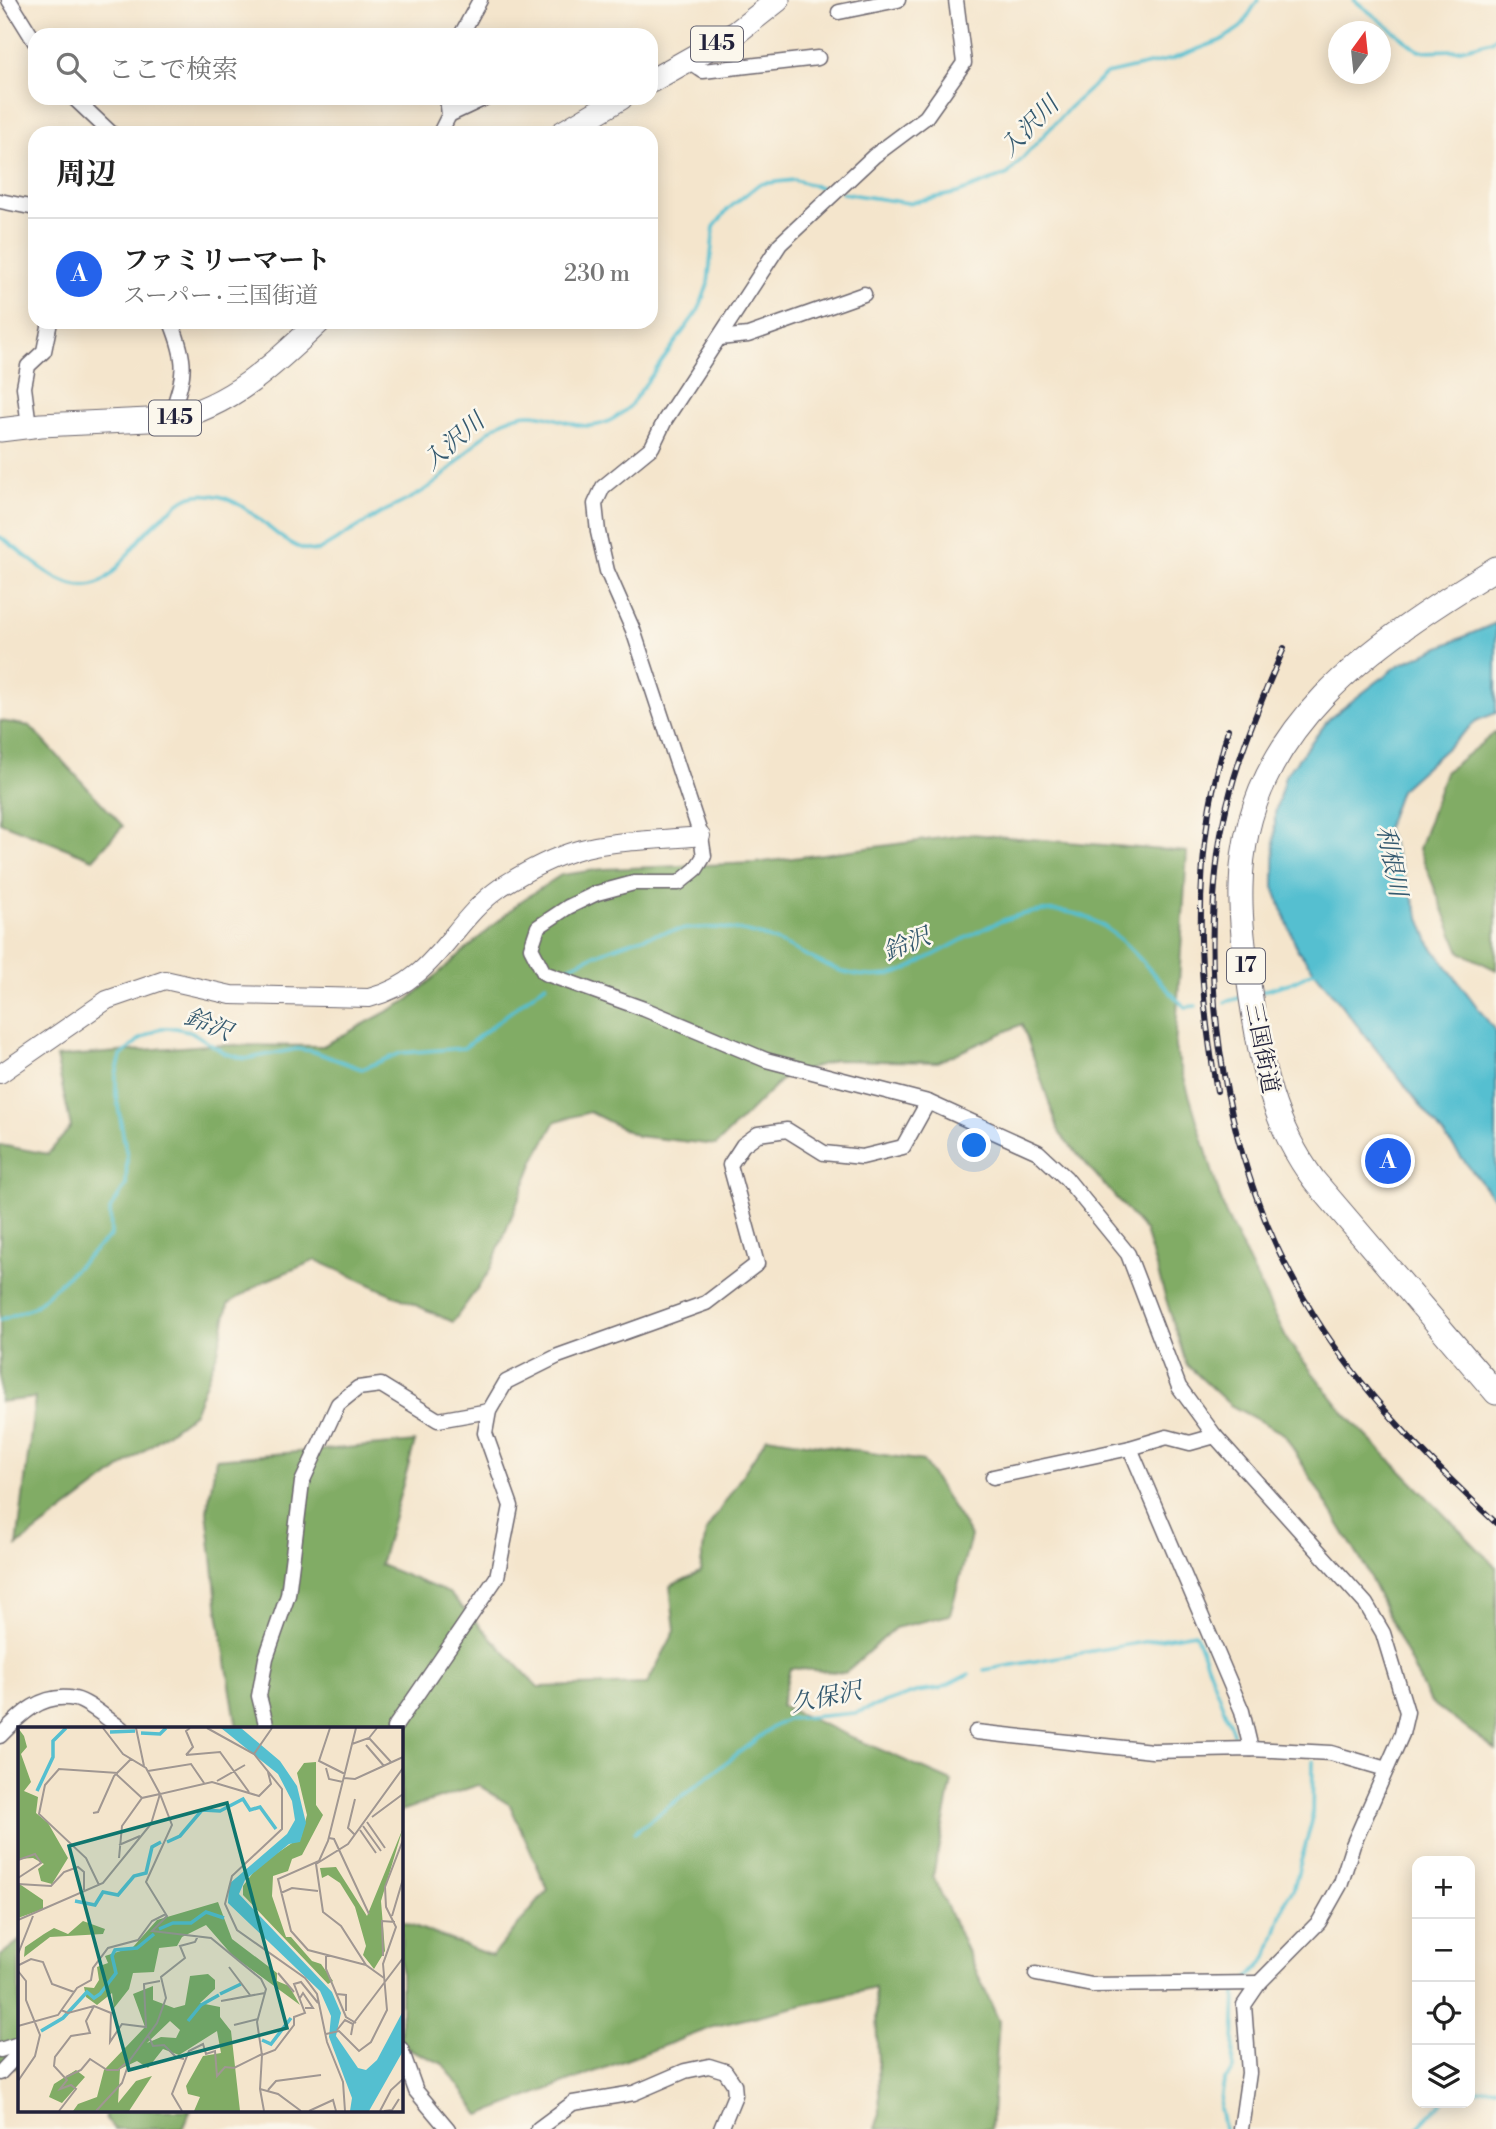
<!DOCTYPE html>
<html lang="ja">
<meta charset="utf-8">
<style>
body{margin:0;font-family:"Libre Bodoni","Noto Serif JP",serif;background:#f6f6f6;color:#222}
.controls{position:absolute;right:21px;bottom:21px;display:grid;overflow:hidden;border-radius:14px;box-shadow:0 4px 18px #0003}
.controls button{width:63px;height:63px;display:grid;place-items:center;padding:0;border:0;border-bottom:2px solid #e0e0e0;background:#fff;color:#222;font:35px sans-serif}
.compass{position:absolute;left:1328px;top:21px;width:63px;height:63px;border-radius:50%;background:#fff;box-shadow:0 4px 18px #0003;rotate:15deg}
.you{position:absolute;left:975px;top:1146px;width:24px;height:24px;margin:-18px;border:5px solid #fff;border-radius:50%;background:#1a73e8;box-shadow:0 0 0 10px #1a73e833}
.badge{display:grid;place-items:center;width:46px;height:46px;border-radius:50%;background:#2563eb;color:#fff;font-size:23px;font-weight:700}
.pin{position:absolute;translate:-50% -50%;border:4px solid #fff;box-shadow:0 2px 7px #0006}
.list{margin:0;padding:0;list-style:none}
h2{display:flex;justify-content:space-between;align-items:center;height:91px;margin:0;padding:0 28px;font-size:30px}
h2 small{font-size:23px;font-weight:400;color:#767676}
.list li{display:grid;grid-template-columns:46px 1fr auto;gap:21px;align-items:center;box-sizing:border-box;height:112px;padding:0 28px;border-top:2px solid #e0e0e0}
.list b{display:block;font-size:26px;white-space:nowrap}
.list p{margin:0;font-size:23px;white-space:nowrap;color:#767676}
.list em{font-size:23px;font-style:normal;color:#767676}
.icon{flex:none;width:38px;height:38px;fill:none;stroke:currentColor;stroke-width:2;stroke-linecap:round;stroke-linejoin:round}
.map{position:relative;flex:none;width:1496px;height:2129px;overflow:hidden}
.search{position:absolute;background:#fff;box-shadow:0 4px 18px #0003;left:28px;top:28px;width:630px;height:77px;display:flex;align-items:center;gap:18px;box-sizing:border-box;padding:0 24px;border-radius:21px;color:#767676;font-size:26px}
.panel{position:absolute;background:#fff;box-shadow:0 4px 18px #0003;left:28px;top:126px;width:630px;height:203px;border-radius:21px}
.map>svg:first-child{display:block}
</style>
<div class="map">
<svg width="1496" height="2129" viewBox="0 0 1496 2129">
<rect width="100%" height="100%" fill="#fbf7ec"/>
<filter id="ink" filterUnits="userSpaceOnUse"><feTurbulence type="fractalNoise" baseFrequency=".0143" numOctaves="2"/><feDisplacementMap in="SourceGraphic" scale="14" xChannelSelector="R" yChannelSelector="G"/><feConvolveMatrix kernelMatrix="1 2 1 2 8 2 1 2 1" color-interpolation-filters="sRGB"/></filter>
<filter id="wash" filterUnits="userSpaceOnUse"><feTurbulence type="fractalNoise" baseFrequency=".00686" numOctaves="4" result="noise"/><feDisplacementMap in="SourceGraphic" scale="28" xChannelSelector="R" yChannelSelector="G"/><feGaussianBlur stdDeviation="1.57" result="paint"/><feColorMatrix in="noise" values="0 0 0 0 0 0 0 0 0 0 0 0 0 0 0 0 0 1.4 0 .05"/><feComposite in="paint" operator="in"/></filter>
<g filter="url(#wash)">
<rect width="100%" height="100%" fill="#f4e5cc"/>
<g fill="#81ac65" stroke="#526750" stroke-width="2">
<polygon points="0,721 30,726 123,826 93,859 0,822"/>
<polygon points="1496,732 1496,970 1460,952 1419,849 1445,772"/>
<polygon points="971,834 1187,852 1175,1048 1225,1213 1287,1340 1346,1415 1496,1567 1496,1750 1429,1701 1365,1567 1284,1434 1230,1405 1186,1364 1145,1231 1060,1134 1022,1024 938,1062 834,1060 783,1078 716,1145 637,1136 590,1112 556,1121 535,1159 489,1272 453,1322 316,1260 265,1281 228,1304 218,1351 194,1413 17,1546 35,1398 0,1402 0,1145 48,1154 71,1127 56,1057 207,1045 323,1046 407,1001 521,901 561,875 603,869 756,863"/>
<polygon points="767,1437 923,1461 971,1536 950,1615 895,1628 845,1673 790,1668 781,1706 952,1781 933,1876 999,2021 991,2129 875,2129 880,2113 875,1988 716,2026 480,2115 443,2064 401,2045 401,1921 492,1956 548,1890 510,1805 478,1785 401,1811 401,1728 237,1728 218,1612 207,1511 216,1459 415,1442 380,1565 449,1593 538,1687 647,1684 675,1631 670,1586 700,1572 706,1531"/>
<polygon points="19,1941 19,2068 0,2068 0,1956"/>
<polygon points="104,2110 191,2110 182,2129 114,2129 106,2119"/>
</g>
<polygon fill="#54bfd0" stroke="#3b7086" stroke-width="2" points="1496,623 1496,713 1478,720 1400,790 1386,829 1430,944 1496,1032 1496,1201 1297,949 1274,887 1275,813 1285,776 1330,718 1400,664"/>
<g fill="none" stroke-linecap="round" stroke-linejoin="round">
<g stroke="#54bfd0" stroke-width="3.5">
<polyline points="1354,0 1419,51 1457,50 1492,41 1496,37"/>
<polyline points="842,193 908,203 958,193 1008,174 1070,107 1106,74 1172,59 1222,40 1241,27 1258,0"/>
<path d="M 0,537 C 19,549 37,567 56,578 C 99,600 112,574 135,545 C 146,531 159,519 173,508 C 180,502 187,496 196,495 C 254,489 271,551 318,551 C 340,538 361,525 383,512 C 401,503 420,495 435,483 C 460,464 478,433 508,419 C 555,398 579,453 629,407 L 699,309 L 708,284 L 714,227 L 728,209 L 759,184 L 794,180 L 831,190"/>
<path d="M 562,970 C 634,935 709,909 785,945 C 823,963 846,981 890,975 C 902,973 914,966 924,960 C 973,936 1025,896 1083,916 C 1123,930 1154,979 1185,1007 L 1196,1006"/>
<polyline points="1262,991 1290,983 1315,971"/>
<polyline points="1225,1002 1239,998"/>
<polyline points="0,1320 34,1307 111,1235 110,1210 126,1185 127,1156 116,1095 116,1075 121,1056 140,1039 161,1028 176,1028 192,1032 224,1053 245,1059 297,1049 312,1051 362,1069 401,1053 464,1048 546,984"/>
<polyline points="984,1670 1195,1633 1233,1733"/>
<polyline points="634,1833 771,1728 788,1719 855,1713 916,1692 939,1689 969,1674"/>
<polyline points="1248,1978 1267,1958 1287,1898 1293,1890 1312,1821 1313,1761"/>
<polyline points="1470,2091 1496,2087"/>
<polyline points="1224,2129 1220,2108 1224,2081 1233,2070 1236,1993"/>
<polyline points="1416,2129 1442,2103"/>
</g>
</g>
</g>
<g filter="url(#ink)">
<g fill="none" stroke-linecap="round" stroke-linejoin="round">
<defs>
<g id="minor">
<polyline points="9,0 35,42"/>
<polyline points="956,0 964,63 926,117 874,156 780,244 665,420 652,447 603,487 595,504 598,532 607,571 633,630 701,836 704,856 696,869 679,883 634,883 597,893 568,907 538,927 531,948 544,973 644,1009 766,1060 928,1102 1038,1152 1066,1178 1128,1254 1179,1387 1215,1436 1366,1604 1383,1633 1407,1712 1402,1734 1353,1845 1341,1883 1319,1922 1259,1983 1244,2005 1249,2073 1241,2129"/>
<polyline points="839,12 898,0"/>
<polyline points="461,35 480,0"/>
<polyline points="687,60 703,71 818,58"/>
<polyline points="74,98 111,133"/>
<polyline points="449,115 485,98"/>
<polyline points="440,133 449,115 447,98"/>
<polyline points="0,201 35,208"/>
<polyline points="719,338 748,335 864,294"/>
<path d="M 170,419 C 184,374 189,367 171,322"/>
<polyline points="29,426 24,387 28,366 44,351 50,322"/>
<polyline points="1130,1448 1242,1711 1251,1749"/>
<polyline points="993,1477 1130,1448 1167,1437 1190,1443 1215,1436"/>
<polyline points="267,1728 259,1696 266,1658 288,1595 302,1482 338,1404 358,1388 381,1385 438,1420 489,1411"/>
<polyline points="394,1728 497,1577 511,1506 485,1433 489,1411 506,1382 558,1356 706,1303 757,1264 730,1165 743,1145 758,1134 787,1130 824,1153 862,1157 903,1147 928,1102"/>
<polyline points="976,1732 1152,1751 1251,1749 1331,1753 1386,1769"/>
<path d="M 0,1736 C 20,1715 42,1692 75,1699 C 89,1702 108,1720 121,1728"/>
<polyline points="1036,1974 1092,1985 1259,1983"/>
<polyline points="401,2049 416,2091 448,2129"/>
<polyline points="0,2050 19,2044"/>
<polyline points="0,2073 19,2053"/>
<polyline points="538,2129 573,2103 634,2093 685,2071 709,2066 725,2071 734,2084 735,2095 721,2129"/>
</g>
<path id="tertiary" d="M 0,1074 L 107,1000 L 165,980 L 231,995 L 369,998 C 437,981 449,923 501,887 C 523,873 553,857 578,850 C 612,840 664,840 701,836"/>
<g id="trunk">
<polyline points="651,81 736,33 778,0"/>
<polyline points="562,133 621,98"/>
<path d="M 0,430 L 41,425 L 170,419 C 230,407 276,363 319,322"/>
<path d="M 1496,568 C 1375,643 1243,728 1241,887 C 1240,925 1246,961 1251,998 C 1261,1065 1273,1125 1314,1180 L 1496,1393"/>
</g>
</defs>
<use href="#minor" stroke="#6c666e" stroke-width="17"/>
<use href="#tertiary" stroke="#6c666e" stroke-width="20"/>
<use href="#trunk" stroke="#6c666e" stroke-width="25"/>
<use href="#minor" stroke="#fff" stroke-width="14"/>
<use href="#tertiary" stroke="#fff" stroke-width="18"/>
<use href="#trunk" stroke="#fff" stroke-width="23"/>
<defs>
<g id="rail">
<path d="M 1284,648 C 1255,714 1227,781 1218,854 C 1199,1011 1230,1182 1315,1317 C 1364,1395 1429,1460 1496,1523"/>
<path d="M 1217,1091 C 1200,1000 1195,910 1208,818 C 1212,788 1221,758 1228,729"/>
</g>
</defs>
<use href="#rail" stroke="#22223b" stroke-width="6"/>
<use href="#rail" stroke="#fbf7ec" stroke-width="3.5" stroke-dasharray="10" stroke-linecap="butt"/>
</g>
</g>
<g text-anchor="middle" dominant-baseline="central" stroke-width="5" stroke-linejoin="round" paint-order="stroke">
<g fill="#fbf7ec" stroke="#636270" stroke-width="2">
<rect x="691" y="26.5" width="52" height="35" rx="5"/>
<rect x="149" y="400.5" width="52" height="35" rx="5"/>
<rect x="1227" y="948.5" width="38" height="35" rx="5"/>
</g>
<g font-size="21" font-weight="bold" fill="#22223b">
<text x="717" y="44">145</text>
<text x="175" y="418">145</text>
<text x="1246" y="966">17</text>
</g>
<g font-size="23" fill="#22223b" stroke="#fbf7ec">
<text transform="translate(1262 1048) rotate(79)">三国街道</text>
</g>
<g font-size="24" font-style="italic" fill="#34596f" stroke="#fbf7ec">
<text transform="translate(1030 127) rotate(-46)">入沢川</text>
<text transform="translate(454 442) rotate(-41)">入沢川</text>
<text transform="translate(1391 861) rotate(79)">利根川</text>
<text transform="translate(907 945) rotate(-22)">鈴沢</text>
<text transform="translate(208 1025) rotate(22)">鈴沢</text>
<text transform="translate(826 1698) rotate(-11)">久保沢</text>
</g>
</g>
<g transform="translate(18 1727)">
<rect width="385" height="385" fill="#f4e5cc"/>
<path d="M 0,1 L 6,9 L 9,20 L 3,27 L 13,55 L 6,64 L 20,70 L 18,86 L 30,96 L 50,131 L 34,157 L 23,154 L 20,142 L 26,137 L 15,131 L 0,132 ZM 298,35 L 298,78 L 305,88 L 284,128 L 274,132 L 270,144 L 255,149 L 254,169 L 268,210 L 273,210 L 294,234 L 303,237 L 315,254 L 310,257 L 225,168 L 225,159 L 240,139 L 283,110 L 289,88 L 279,46 L 286,36 ZM 385,101 L 363,174 L 367,224 L 356,242 L 345,228 L 348,219 L 337,180 L 322,156 L 310,148 L 304,151 L 302,141 L 318,140 L 349,189 ZM 0,156 L 25,173 L 25,182 L 0,191 ZM 200,175 L 214,212 L 259,246 L 259,254 L 271,259 L 282,278 L 215,229 L 188,198 L 164,210 L 159,219 L 141,221 L 136,245 L 115,246 L 111,262 L 96,281 L 94,266 L 79,278 L 68,270 L 66,260 L 76,261 L 81,253 L 79,240 L 90,236 L 87,229 L 115,220 L 139,193 ZM 65,194 L 87,202 L 85,207 L 32,210 L 6,230 L 7,220 L 26,207 L 36,201 L 50,207 ZM 190,247 L 197,253 L 197,262 L 182,276 L 202,280 L 202,290 L 213,304 L 222,384 L 176,384 L 182,370 L 170,367 L 168,359 L 185,329 L 203,326 L 199,304 L 161,328 L 145,322 L 130,341 L 119,334 L 102,342 L 100,376 L 118,354 L 134,349 L 111,384 L 55,384 L 60,377 L 79,370 L 86,343 L 127,300 L 115,267 L 135,259 L 135,273 L 156,281 L 167,278 L 172,249 ZM 152,294 L 162,303 L 158,311 L 143,310 L 129,316 ZM 58,343 L 67,350 L 44,376 L 31,370 L 36,357 Z" fill="#81ac65" fill-rule="evenodd"/>
<path d="M 203,1 L 223,1 L 262,34 L 279,59 L 288,96 L 282,115 L 271,117 L 227,153 L 221,167 L 314,265 L 323,286 L 318,309 L 340,341 L 348,343 L 359,333 L 385,284 L 385,324 L 351,384 L 332,384 L 334,371 L 311,310 L 313,289 L 302,264 L 210,176 L 211,157 L 269,107 L 277,93 L 274,74 L 260,47 Z" fill="#54bfd0"/>
<path fill="none" stroke="#54bfd0" stroke-width="3.5" d="M 92,5 L 117,4M 123,6 L 142,7 L 148,1M 19,64 L 35,30 L 35,14 L 48,1M 149,115 L 162,109 L 184,83 L 202,84 L 225,72 L 232,83 L 242,80 L 258,102M 57,174 L 77,178 L 85,165 L 100,168 L 116,149 L 128,146 L 134,120 L 143,115M 141,202 L 155,196 L 173,196 L 188,185 L 206,191M 202,267 L 223,257M 170,294 L 183,278 L 201,268M 23,304 L 45,291 L 69,265 L 76,271 L 82,267 L 98,246 L 94,229 L 97,223 L 119,221 L 136,207M 244,313 L 253,317 L 273,291"/>
<path fill="none" stroke="#a09792" stroke-width="2" d="M 85,1 L 105,27 L 128,41 L 142,67M 118,1 L 126,39M 189,1 L 236,27 L 264,62 L 264,102 L 214,149 L 207,177 L 219,203 L 287,251 L 299,267 L 309,315 L 325,355 L 327,384M 312,1 L 301,34 L 327,47M 338,1 L 310,114 L 301,134 L 260,152 L 273,204 L 290,223 L 348,238M 351,11 L 373,35M 334,17 L 351,11 L 359,1M 348,18 L 366,39M 236,27 L 254,1M 168,28 L 202,25 L 231,65M 168,28 L 175,20 L 168,4 L 172,1M 308,41 L 311,52 L 325,55M 130,44 L 173,37 L 186,56M 98,47 L 124,71M 326,51 L 337,52 L 385,30M 199,54 L 227,38M 337,72 L 330,101 L 337,108M 75,86 L 80,85 L 96,49 L 113,32M 354,90 L 385,67M 349,95 L 367,121M 345,99 L 363,124M 342,103 L 358,126M 311,111 L 316,112 L 351,187M 101,118 L 122,109M 101,131 L 104,99 L 124,71 L 142,67 L 154,98 L 128,155 L 149,189 L 134,204 L 193,211 L 243,252 L 248,262 L 239,295 L 244,328 L 242,362 L 260,367 L 283,384M 0,133 L 17,127 L 23,136 L 0,151M 0,157 L 33,159 L 46,145 L 60,140 L 66,145 L 66,163M 81,158 L 68,131 L 21,87 L 27,58 L 41,42 L 100,46M 263,166 L 274,161 L 300,164M 374,189 L 385,152M 0,193 L 85,156 L 133,97 L 142,67 L 194,55 L 241,69 L 253,57 L 250,45M 0,227 L 15,189M 308,227 L 308,242 L 328,290 L 338,296M 365,229 L 364,194 L 377,195M 1,238 L 13,232 L 25,235 L 34,257 L 56,265M 211,240 L 232,268M 0,244 L 8,254 L 8,273 L 22,308 L 17,329 L 0,354M 260,246 L 276,265M 366,251 L 348,238 L 323,199 L 305,185 L 298,137 L 330,117 L 385,41M 319,267 L 328,268 L 328,284M 282,271 L 285,266 L 295,281 L 287,281M 203,274 L 247,266M 43,283 L 50,286 L 76,279 L 93,286 L 92,315 L 104,297 L 128,300 L 126,257 L 142,254M 335,297 L 385,231M 216,298 L 240,292M 0,299 L 40,288 L 59,261 L 73,253 L 75,241 L 90,221 L 120,213 L 134,194 L 148,187M 319,303 L 327,293 L 335,297 L 333,308M 308,307 L 321,304 L 341,324 L 353,315 L 369,283 L 365,237 L 378,200 L 368,180 L 367,160 L 385,113M 130,308 L 135,319 L 146,318 L 158,330 L 166,332M 244,328 L 257,323 L 276,298 L 276,290 L 287,286 L 276,257 L 283,255 L 300,276M 48,350 L 63,343 L 72,332 L 89,343 L 100,343 L 108,336M 242,362 L 246,384M 250,363 L 258,354 L 303,348M 41,384 L 58,362 L 53,358 L 42,362 L 49,353 L 36,339 L 37,330 L 53,309 L 72,306 L 68,294 L 76,279M 78,384 L 104,356 L 112,333 L 139,296 L 148,271 L 143,250 L 167,231 L 162,219 L 177,215 L 180,209M 164,384 L 154,367 L 171,324 L 185,317 L 188,327 L 197,324 L 199,349 L 207,340 L 216,341 L 244,327M 291,384 L 315,373 L 318,384M 362,384 L 373,363 L 385,352M 366,384 L 374,383 L 381,372"/>
<path fill="#0f766e" fill-opacity="0.15" stroke="#0f766e" stroke-width="3.5" d="M 209,76 L 269,301 L 111,343 L 51,119 Z"/>
<rect width="385" height="385" fill="none" stroke="#22223b" stroke-width="3.5"/>
</g>
</svg>
<div class="controls">
<button>+</button>
<button>−</button>
<button><svg class="icon" aria-label="locate" viewBox="0 0 24 24"><circle cx="12" cy="12" r="6"/><path d="M12 2v4M12 18v4M2 12h4M18 12h4"/></svg></button>
<button><svg class="icon" aria-label="layers" viewBox="0 0 24 24"><path d="M12 4l9 5-9 5-9-5zM3 14l9 5 9-5"/></svg></button>
</div>
<svg class="compass" viewBox="-18 -18 36 36"><path d="M0-13l5 13h-10z" fill="#e53935"/><path d="M0 13l5-13h-10z" fill="#767676"/></svg>
<div class="you"></div>
<div class="pin badge" style="left:1388px;top:1161px">A</div>
<div class="search"><svg class="icon" aria-label="search" viewBox="0 0 24 24"><circle cx="10" cy="10" r="6"/><path d="M15 15l6 6"/></svg>ここで検索</div>
<section class="panel">
<h2>周辺<small></small></h2>
<ul class="list">
<li><span class="badge">A</span><div><b>ファミリーマート</b><p>スーパー · 三国街道</p></div><em>230 m</em></li>
</ul>
</section>
</div>
